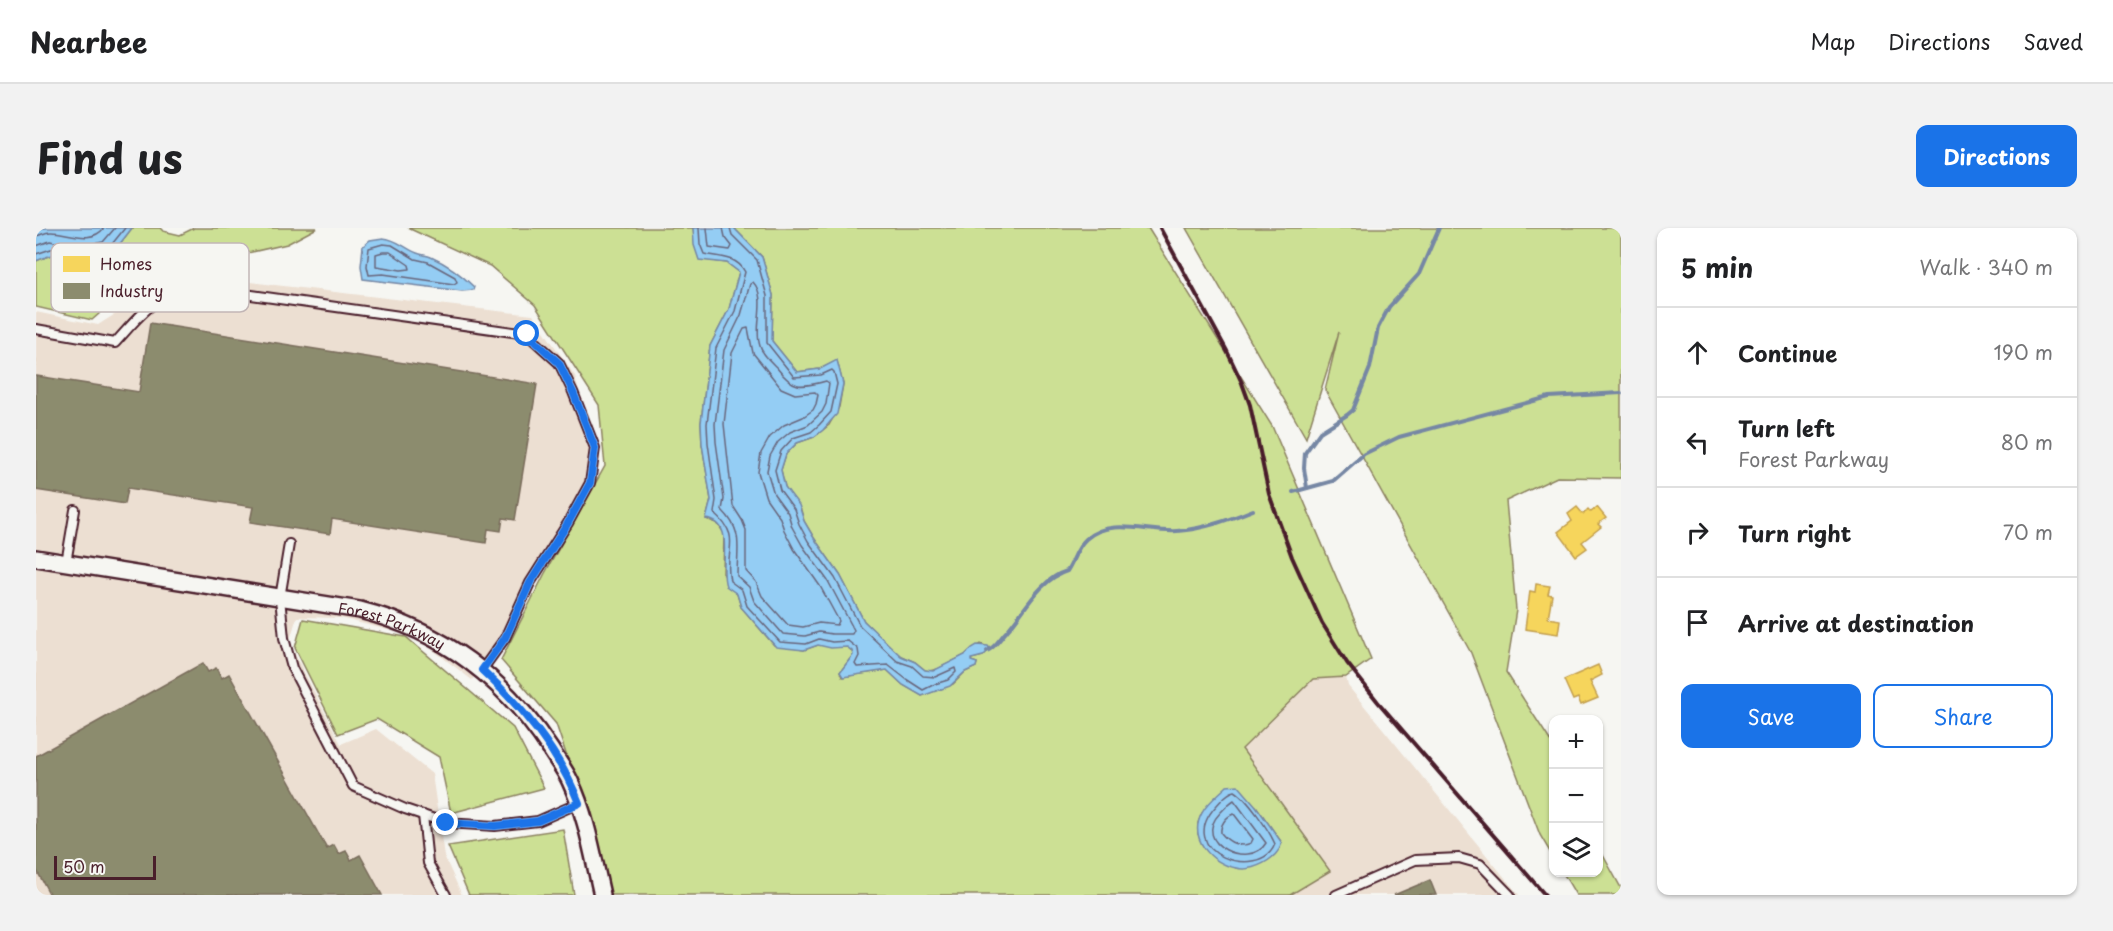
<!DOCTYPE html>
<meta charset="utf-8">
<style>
body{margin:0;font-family:"Playpen Sans",sans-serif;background:#f2f2f2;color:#202124}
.controls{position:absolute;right:18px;bottom:18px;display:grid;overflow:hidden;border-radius:12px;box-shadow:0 2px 4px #0004}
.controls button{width:54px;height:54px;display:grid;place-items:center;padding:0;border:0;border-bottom:2px solid #e0e0e0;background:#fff;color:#202124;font:30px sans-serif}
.scale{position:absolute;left:18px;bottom:15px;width:102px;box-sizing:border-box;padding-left:6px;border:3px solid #4a1f2b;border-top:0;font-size:16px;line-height:21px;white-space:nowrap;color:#4a1f2b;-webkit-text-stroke:4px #f6f6f2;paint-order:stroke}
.stop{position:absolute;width:18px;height:18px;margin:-14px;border:4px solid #1a73e8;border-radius:50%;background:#fff}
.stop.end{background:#1a73e8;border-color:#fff;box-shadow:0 2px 6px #0008}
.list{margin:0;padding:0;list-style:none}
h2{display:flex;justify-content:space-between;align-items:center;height:78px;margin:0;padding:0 24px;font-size:26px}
h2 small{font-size:20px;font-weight:400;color:#757577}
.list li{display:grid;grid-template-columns:39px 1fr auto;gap:18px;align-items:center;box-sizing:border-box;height:90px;padding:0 24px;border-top:2px solid #e0e0e0}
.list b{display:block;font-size:22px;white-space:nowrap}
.list p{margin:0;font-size:20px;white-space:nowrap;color:#757577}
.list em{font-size:20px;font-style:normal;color:#757577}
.actions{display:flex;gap:12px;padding:18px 24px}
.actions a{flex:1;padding:14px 0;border:2px solid #1a73e8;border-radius:12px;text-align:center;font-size:21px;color:#1a73e8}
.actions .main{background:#1a73e8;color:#fff}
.icon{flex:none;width:33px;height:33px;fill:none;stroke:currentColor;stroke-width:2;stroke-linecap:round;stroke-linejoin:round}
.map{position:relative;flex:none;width:1585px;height:667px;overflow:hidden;border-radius:12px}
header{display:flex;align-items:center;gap:36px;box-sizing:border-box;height:84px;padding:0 30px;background:#fff;border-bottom:2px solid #e0e0e0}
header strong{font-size:28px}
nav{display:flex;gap:33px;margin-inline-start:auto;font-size:21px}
.intro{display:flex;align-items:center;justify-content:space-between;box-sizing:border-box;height:144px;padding:0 36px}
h1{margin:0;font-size:42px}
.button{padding:15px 27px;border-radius:12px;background:#1a73e8;color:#fff;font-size:21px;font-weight:700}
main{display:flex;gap:36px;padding:0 36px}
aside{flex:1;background:#fff;border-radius:12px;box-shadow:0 2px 4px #0004}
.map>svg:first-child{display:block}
</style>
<header>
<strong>Nearbee</strong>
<nav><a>Map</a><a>Directions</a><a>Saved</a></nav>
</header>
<div class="intro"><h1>Find us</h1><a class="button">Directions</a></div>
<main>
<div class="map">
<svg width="1585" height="667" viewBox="0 0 1585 667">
<rect width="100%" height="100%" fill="#f6f6f2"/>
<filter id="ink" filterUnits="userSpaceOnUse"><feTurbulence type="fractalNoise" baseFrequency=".0167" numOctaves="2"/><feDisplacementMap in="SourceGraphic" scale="12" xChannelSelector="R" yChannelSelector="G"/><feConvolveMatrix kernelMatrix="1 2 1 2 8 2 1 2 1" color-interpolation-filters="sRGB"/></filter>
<g filter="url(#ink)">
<g fill="#ecdfd2">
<polygon points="170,49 497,87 539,148 563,240 436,452 380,409 304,390 261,389 253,415 305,516 340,501 396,546 408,628 426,667 0,667 0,84 62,97 111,66"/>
<polygon points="1310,449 1312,458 1483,667 1254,667 1293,643 1206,521 1277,451"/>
</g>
<g fill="#cce094" stroke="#8b8060" stroke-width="1.5" fill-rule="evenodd">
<polygon points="96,0 124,0 127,3 144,7 158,0 281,0 251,16 159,37 92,61 56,92 0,79 0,33 15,27 41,32 76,26"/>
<path d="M 372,0 L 657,0 L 663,31 L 691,35 L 703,44 L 693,81 L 674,118 L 665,195 L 666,216 L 675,272 L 670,291 L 681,295 L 688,305 L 687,345 L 697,362 L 701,366 L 705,379 L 738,417 L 768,422 L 782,417 L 811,419 L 816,423 L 817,427 L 804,444 L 806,449 L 851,442 L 867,457 L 886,468 L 917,456 L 929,444 L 940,439 L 941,435 L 935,433 L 935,431 L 947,428 L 954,420 L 945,416 L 933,423 L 929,427 L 902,441 L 893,443 L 889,442 L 879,434 L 865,428 L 858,423 L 828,393 L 804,347 L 778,310 L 768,293 L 765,282 L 749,259 L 745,242 L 750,226 L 761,215 L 778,209 L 793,197 L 803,179 L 807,156 L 801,133 L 784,141 L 761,144 L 736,113 L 737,67 L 726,29 L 698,0 L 1112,0 L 1236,198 L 1335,431 L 1310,449 L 1277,451 L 1206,521 L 1294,643 L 1254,667 L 574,667 L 565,631 L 520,496 L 465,432 L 508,347 L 569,238 L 563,177 L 499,77 L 454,38 ZM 1220,578 L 1246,615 L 1200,640 L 1180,631 L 1162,606 L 1162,595 L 1166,585 Z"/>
<polygon points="1150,0 1585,0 1585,250 1521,249 1470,273 1480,382 1470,444 1517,517 1517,629 1504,607 1435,425 1289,162 1303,104 1270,210"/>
<polygon points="267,391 370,409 477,500 508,560 415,585 403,529 341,491 302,506 259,420"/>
<polygon points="527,601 538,667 433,667 412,618"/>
<polygon points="1563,620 1585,660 1585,667 1540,667 1527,645 1562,644"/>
</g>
<g fill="#94cdf4" stroke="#7687a4" stroke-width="1.5">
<polygon points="0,0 96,0 76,26 41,32 15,27 0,33"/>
<path d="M 657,0 L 698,0 L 726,29 L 737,67 L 736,113 L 761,144 L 784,141 L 801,132 L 807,156 L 801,186 L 787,202 L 778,209 L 761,215 L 750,226 L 745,242 L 749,259 L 763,277 L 768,293 L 778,310 L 804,347 L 828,393 L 865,428 L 879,434 L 889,442 L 897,443 L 929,427 L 936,420 L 941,417 L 952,418 L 954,421 L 947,428 L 935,431 L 935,433 L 941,435 L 940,439 L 929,444 L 914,458 L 886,468 L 867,457 L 851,442 L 807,449 L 804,444 L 817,427 L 816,423 L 811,419 L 795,420 L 782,417 L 768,422 L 740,419 L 705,379 L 701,366 L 690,358 C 682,338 701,294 670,291 L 675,272 L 666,216 L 665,195 L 674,118 L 693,81 L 703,44 L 691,35 L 663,32 L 658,17 Z"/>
<path d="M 347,10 C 361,11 368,20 381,25 C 386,27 391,27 395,29 C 411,36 426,47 438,59 L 437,62 L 426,63 L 327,51 L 325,38 L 327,18 L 334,12 Z"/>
<path d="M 1202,557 L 1220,578 L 1246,615 C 1241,632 1216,644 1200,640 C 1175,636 1152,610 1166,585 C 1171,575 1183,566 1191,558 Z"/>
</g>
<g fill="#f6d55c" stroke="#c29e4d" stroke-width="1.5">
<polygon points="1541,279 1547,286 1552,281 1555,284 1561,279 1570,290 1562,296 1565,299 1546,314 1551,320 1540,328 1522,304 1536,293 1532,286"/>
<polygon points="1500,356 1514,358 1512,366 1516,367 1512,390 1524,392 1522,406 1489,401 1494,363 1499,364"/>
<polygon points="1562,437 1566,447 1554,453 1562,470 1545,477 1542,470 1537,472 1528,452"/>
</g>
<g fill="#8c8c6e" stroke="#786b5a" stroke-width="1.5">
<polygon points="114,95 501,156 479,292 467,290 465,303 452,301 450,315 296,291 294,306 214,294 217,279 92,260 89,276 0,262 0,148 103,164"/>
<polygon points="167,435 172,444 180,440 186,450 193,446 291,621 298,617 303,626 310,623 315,632 324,627 346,667 14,667 0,641 0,528"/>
<polygon points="1394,652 1400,667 1358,667"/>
</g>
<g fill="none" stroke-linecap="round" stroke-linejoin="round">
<g stroke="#68657b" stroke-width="1.5">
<path d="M 663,0 L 664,16 L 668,26 C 683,29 701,28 709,44 L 699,83 L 680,120 L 671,196 L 672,215 L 680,272 L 678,285 C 708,311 687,321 694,353 L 706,362 L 711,378 L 744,414 L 770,416 L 783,411 L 796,414 L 812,413 L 822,421 L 823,428 L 819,436 L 821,439 L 852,437 L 870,451 L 887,462 L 899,456 L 912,452 L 920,444 L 919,440 L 899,449 L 887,448 L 876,438 L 861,433 L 824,398 L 799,350 L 772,313 L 763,296 L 758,281 L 744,262 L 739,242 L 745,223 L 757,210 L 775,204 L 783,197 L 795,184 L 801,156 L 798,144 L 796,142 L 785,147 L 758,149 L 731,115 L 731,68 L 721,32 L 696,7 L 694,0"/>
<polyline points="671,0 673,19 694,22 696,18 689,9 687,0"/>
<path d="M 0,8 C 5,7 9,4 15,4 C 32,4 55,17 68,0"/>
<polygon points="347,16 356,17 379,31 392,34 419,49 421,54 418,56 347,46 333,47 331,38 333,20"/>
<polyline points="0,18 14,13 41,19 67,14 79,0"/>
<polygon points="347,24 354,24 373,37 374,41 365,42 340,38 340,26"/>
<polyline points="0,26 15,21 41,26 72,21 89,0"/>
<path d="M 717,54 C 732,70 717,99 724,118 C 726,126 735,134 741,140 C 757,161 764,160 790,153 L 793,155 L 790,176 L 786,184 L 772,197 L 754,204 L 742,214 L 734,228 L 731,243 L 738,266 L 752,285 L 756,299 L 766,317 L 792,353 L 818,402 L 816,406 L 796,406 L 783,404 L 769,408 L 747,406 L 718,373 L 713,359 L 701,348 C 701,319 708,304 686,282 L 688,271 L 680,214 L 679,196 L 688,122 L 705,87 L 714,56 Z"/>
<polygon points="712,100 717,125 745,160 759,166 779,164 782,167 780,176 777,182 767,189 748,197 734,209 725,225 722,244 730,270 744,290 748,302 758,321 784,358 803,393 801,397 783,395 767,399 752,397 726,368 720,354 710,343 710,302 706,292 697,278 688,196 696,125 708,101"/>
<path d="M 1199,563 C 1211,570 1233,602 1239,616 C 1225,654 1135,626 1181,577 C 1186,572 1191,564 1199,563 Z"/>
<path d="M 1198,572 L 1230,615 C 1214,642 1154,616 1184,585 C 1189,580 1193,575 1198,572 Z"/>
<path d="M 1198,586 L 1217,611 L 1215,615 C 1204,620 1193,615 1185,605 C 1184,597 1190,588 1198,586 Z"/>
</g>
<g stroke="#7687a4" stroke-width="4">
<polyline points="1271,260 1268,240 1269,225 1284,204 1311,187 1317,182 1334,140 1342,100 1353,79 1383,46 1403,0"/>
<polyline points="1257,264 1297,253 1328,226 1363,209 1513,169 1585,165"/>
<path d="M 951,423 C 960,419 964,410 971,403 C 988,384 1004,351 1031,343 C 1038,333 1040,320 1050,311 C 1074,289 1112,305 1141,303 C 1168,301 1192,292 1217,282"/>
</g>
<defs>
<g id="lane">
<path d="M 0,101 L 79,115 C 108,83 115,70 159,59 L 491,106 L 523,135 L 537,164 L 559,220 L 554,255 L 532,295 L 494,355 L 469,410 L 446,442"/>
<polyline points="253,316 244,370 248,410 256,440 317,558 369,581 410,595 459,598 502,593 543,575"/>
<polyline points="30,335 39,282"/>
<polyline points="387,587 392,635 410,667"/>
<polyline points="1300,667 1379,632 1423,630 1444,636 1474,667"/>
</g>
<g id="street">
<path id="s1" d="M 0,330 L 324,382 C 407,403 468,450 515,522 C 521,532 529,542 534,553 C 551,589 557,629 566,667"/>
</g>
</defs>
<use href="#lane" stroke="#4a1f2b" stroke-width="12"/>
<use href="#street" stroke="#4a1f2b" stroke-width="20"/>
<use href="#lane" stroke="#f6f6f2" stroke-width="8"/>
<use href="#street" stroke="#f6f6f2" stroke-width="15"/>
<polyline stroke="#4a1f2b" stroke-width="4" points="1124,0 1191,123 1206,155 1214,177 1233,266 1256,329 1286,395 1311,435 1342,474 1509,667"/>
</g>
</g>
<g fill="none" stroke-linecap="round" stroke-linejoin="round" filter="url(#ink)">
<path stroke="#1a73e8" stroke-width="8" d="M 410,595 L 459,598 L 502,593 L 543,575 C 523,523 487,480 446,442 L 469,410 L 494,355 L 532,295 L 554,255 L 559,220 L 537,164 L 523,135 L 491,106"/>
</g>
<g text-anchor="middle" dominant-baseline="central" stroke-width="6" stroke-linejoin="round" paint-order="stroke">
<g font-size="15" fill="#4a1f2b" stroke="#f6f6f2">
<text stroke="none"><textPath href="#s1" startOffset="363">Forest Parkway</textPath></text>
</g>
</g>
<rect x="15" y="15" width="198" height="69" rx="9" fill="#f6f6f2" stroke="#c2b6b6" stroke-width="1.5"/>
<rect x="27" y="28" width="27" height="16" fill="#f6d55c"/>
<rect x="27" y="55" width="27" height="16" fill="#8c8c6e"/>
<g font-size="16" fill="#4a1f2b">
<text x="64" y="42">Homes</text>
<text x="64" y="69">Industry</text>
</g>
</svg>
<div class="controls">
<button>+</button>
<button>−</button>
<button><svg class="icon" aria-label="layers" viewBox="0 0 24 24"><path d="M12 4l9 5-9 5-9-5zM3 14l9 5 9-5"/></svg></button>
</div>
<div class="scale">50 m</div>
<div class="stop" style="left:491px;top:106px"></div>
<div class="stop end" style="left:410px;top:595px"></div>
</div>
<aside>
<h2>5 min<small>Walk · 340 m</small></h2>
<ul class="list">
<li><svg class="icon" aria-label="ahead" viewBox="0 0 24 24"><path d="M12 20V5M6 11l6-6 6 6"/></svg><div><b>Continue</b></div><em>190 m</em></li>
<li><svg class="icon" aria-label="left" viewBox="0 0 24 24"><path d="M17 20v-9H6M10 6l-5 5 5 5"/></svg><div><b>Turn left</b><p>Forest Parkway</p></div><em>80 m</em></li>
<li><svg class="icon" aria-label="right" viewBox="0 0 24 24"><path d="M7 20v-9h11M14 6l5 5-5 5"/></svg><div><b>Turn right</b></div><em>70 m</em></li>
<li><svg class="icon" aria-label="arrive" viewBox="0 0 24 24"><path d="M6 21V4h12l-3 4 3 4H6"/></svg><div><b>Arrive at destination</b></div></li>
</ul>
<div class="actions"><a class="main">Save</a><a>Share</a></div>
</aside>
</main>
